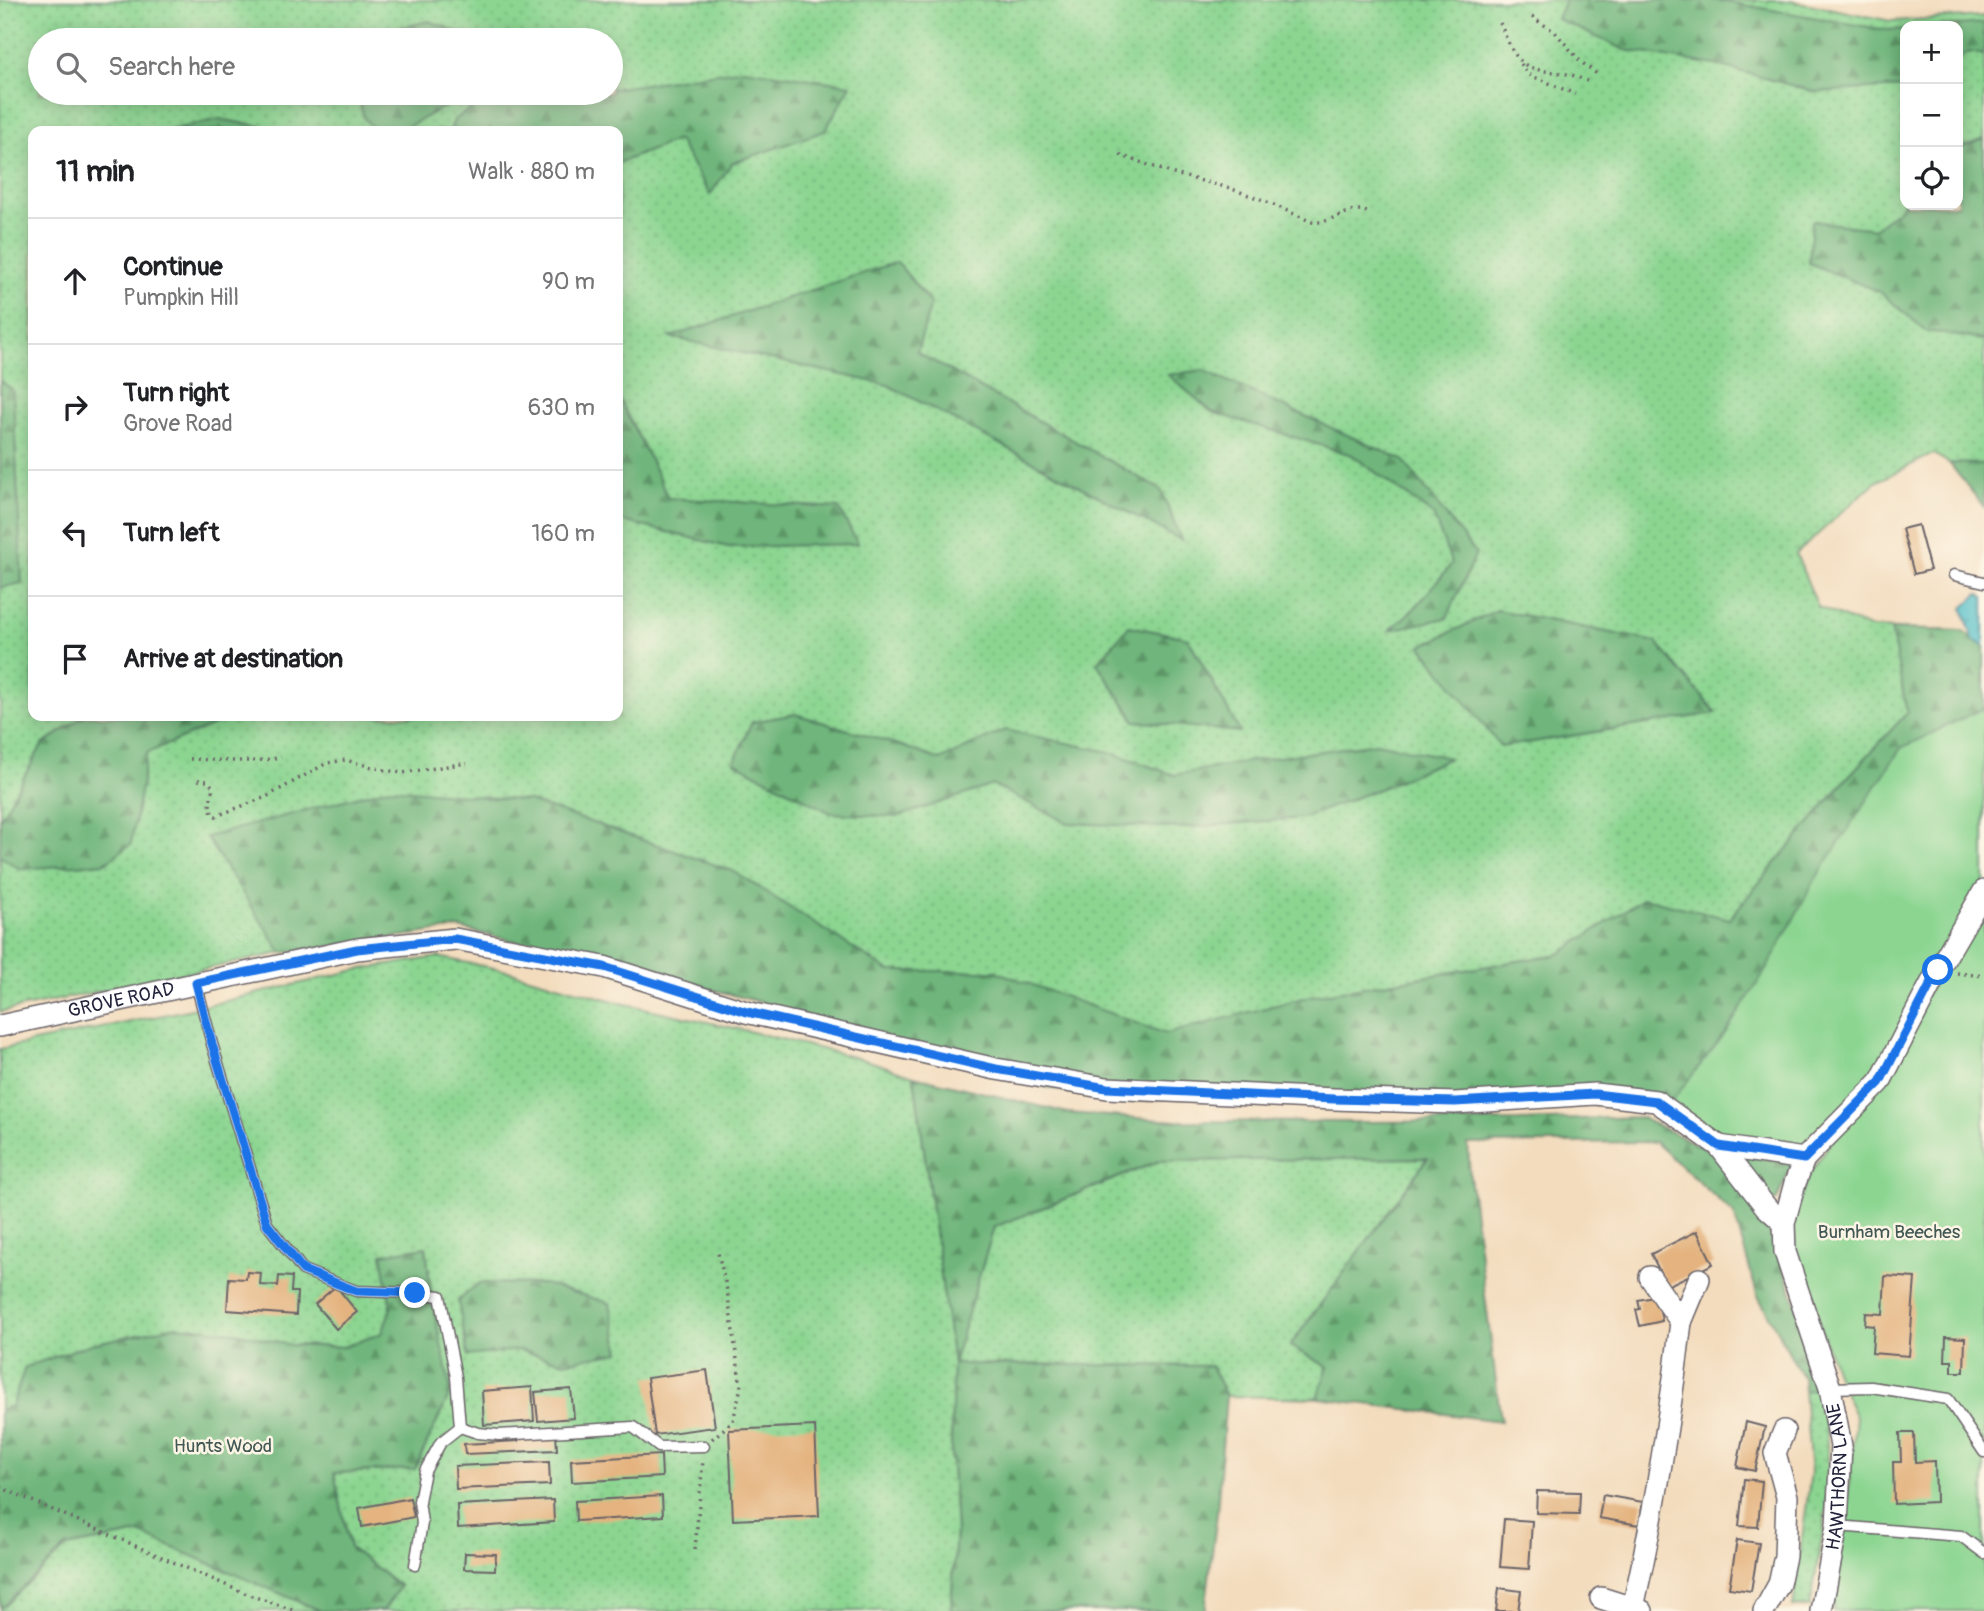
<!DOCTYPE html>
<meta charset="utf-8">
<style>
body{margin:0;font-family:Pangolin,sans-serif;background:#f6f6f6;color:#202124}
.controls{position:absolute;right:21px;top:21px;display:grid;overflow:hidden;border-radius:14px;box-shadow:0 4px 18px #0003}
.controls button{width:63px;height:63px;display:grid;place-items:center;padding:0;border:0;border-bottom:2px solid #e0e0e0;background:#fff;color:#202124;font:35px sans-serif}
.stop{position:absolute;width:21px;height:21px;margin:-16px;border:5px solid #1a73e8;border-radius:50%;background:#fff}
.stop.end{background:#1a73e8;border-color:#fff;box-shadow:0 2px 7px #0008}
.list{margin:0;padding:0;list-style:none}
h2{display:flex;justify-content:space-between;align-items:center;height:91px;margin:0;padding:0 28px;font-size:30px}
h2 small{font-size:23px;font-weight:400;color:#757577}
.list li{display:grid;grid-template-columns:46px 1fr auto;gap:21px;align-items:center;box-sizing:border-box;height:126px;padding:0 28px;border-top:2px solid #e0e0e0}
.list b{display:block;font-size:26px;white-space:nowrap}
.list p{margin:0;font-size:23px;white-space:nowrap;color:#757577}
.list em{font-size:23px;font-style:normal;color:#757577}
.icon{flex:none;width:38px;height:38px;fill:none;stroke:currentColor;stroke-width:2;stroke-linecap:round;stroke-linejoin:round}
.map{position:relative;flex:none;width:1984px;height:1611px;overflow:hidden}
.search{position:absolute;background:#fff;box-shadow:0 4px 18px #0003;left:28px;top:28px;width:595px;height:77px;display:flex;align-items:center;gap:18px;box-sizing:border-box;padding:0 24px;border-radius:38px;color:#757577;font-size:26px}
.panel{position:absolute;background:#fff;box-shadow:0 4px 18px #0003;left:28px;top:126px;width:595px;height:595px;border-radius:14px}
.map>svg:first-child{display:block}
</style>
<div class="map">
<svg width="1984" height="1611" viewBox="0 0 1984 1611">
<defs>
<pattern id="grass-dots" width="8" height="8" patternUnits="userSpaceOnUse" patternTransform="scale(1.75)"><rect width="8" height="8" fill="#8bd591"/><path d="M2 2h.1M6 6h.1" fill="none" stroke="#78b77e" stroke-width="1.8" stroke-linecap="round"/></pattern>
<pattern id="forest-firs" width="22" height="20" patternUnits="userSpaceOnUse" patternTransform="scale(1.75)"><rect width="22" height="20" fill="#70b67b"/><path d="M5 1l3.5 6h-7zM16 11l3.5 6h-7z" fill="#5c9466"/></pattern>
<pattern id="water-ripples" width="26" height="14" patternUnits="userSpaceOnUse" patternTransform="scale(1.75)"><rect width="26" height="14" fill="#52bfca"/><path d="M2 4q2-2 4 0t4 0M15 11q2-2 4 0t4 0" fill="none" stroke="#449ba5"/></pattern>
</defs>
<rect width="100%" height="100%" fill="#fcf5e5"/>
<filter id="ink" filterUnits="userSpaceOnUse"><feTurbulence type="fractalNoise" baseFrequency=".0143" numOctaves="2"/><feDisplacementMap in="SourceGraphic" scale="14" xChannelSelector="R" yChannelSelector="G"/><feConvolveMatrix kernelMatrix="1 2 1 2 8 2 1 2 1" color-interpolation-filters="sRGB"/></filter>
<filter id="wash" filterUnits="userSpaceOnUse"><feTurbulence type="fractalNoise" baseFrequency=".00686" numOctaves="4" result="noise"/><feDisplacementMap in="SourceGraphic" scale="28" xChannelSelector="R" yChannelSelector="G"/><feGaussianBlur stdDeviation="1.57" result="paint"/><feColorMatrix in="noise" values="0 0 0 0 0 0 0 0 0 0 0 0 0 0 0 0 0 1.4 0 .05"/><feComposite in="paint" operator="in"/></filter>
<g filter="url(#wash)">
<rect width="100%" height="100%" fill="#f3dcbd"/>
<g fill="url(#grass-dots)" stroke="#567c66" stroke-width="2" fill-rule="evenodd">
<path d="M 0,0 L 1781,0 L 1809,4 L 1891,21 L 1984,16 L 1984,483 L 1933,454 L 1874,483 L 1796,554 L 1818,607 L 1869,628 L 1961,631 L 1766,970 L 1227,1091 L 1141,1101 L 1072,1093 L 1012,1079 L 780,1007 L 621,966 L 459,928 L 338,941 L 0,1012 ZM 1905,26 L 1958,26 L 1958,205 L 1905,205 ZM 40,40 L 611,40 L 611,93 L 40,93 ZM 33,131 L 618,131 L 618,716 L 33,716 Z"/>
<path d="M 438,957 L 508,971 L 621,1003 L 757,1033 L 869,1061 L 914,1076 L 953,1362 L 994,1227 L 1160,1161 L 1428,1158 L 1290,1346 L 1328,1367 L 1317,1398 L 1226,1396 L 1211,1366 L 953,1364 L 951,1448 L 956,1530 L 951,1611 L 383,1611 L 400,1586 L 350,1548 L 334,1473 L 415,1469 L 450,1391 L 431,1296 L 426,1247 L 383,1255 L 391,1308 L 382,1334 L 343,1347 L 290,1345 L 235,1332 L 0,1410 L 0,1049 L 183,1011 L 356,970 ZM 479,1283 L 544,1284 L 565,1362 L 519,1350 L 458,1301 Z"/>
<polygon points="1823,1388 1829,1472 1825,1520 1810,1607 1793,1606 1811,1472 1804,1391"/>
<polygon points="140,1533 321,1611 0,1611 0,1607 4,1606 66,1547"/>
</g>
<g fill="url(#forest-firs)" stroke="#496c5b" stroke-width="2">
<polygon points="1565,0 1715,0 1886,30 1905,29 1905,87 1815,92 1721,66 1625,50 1557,19"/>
<polygon points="429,21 479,40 347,40"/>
<polygon points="1984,23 1984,55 1969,52 1958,59 1958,26 1942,26"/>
<polygon points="744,69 851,85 825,131 732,163 710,195 678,140 618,163 618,131 450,131 454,120 494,93 573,95 589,93 611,93 611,89"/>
<polygon points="357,93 460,93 456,100 400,131 375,131 364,118"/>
<polygon points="219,119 287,131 166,131"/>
<polygon points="1984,139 1984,340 1926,331 1880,292 1809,263 1812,221 1874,229 1900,208 1905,200 1905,205 1958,205 1958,149"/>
<polygon points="897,262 931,304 917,352 1161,490 1181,540 888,385 670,337"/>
<polygon points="1203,370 1403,460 1476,554 1447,618 1390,630 1415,608 1452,564 1433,515 1352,455 1212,412 1168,375"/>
<polygon points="0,381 13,390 22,583 0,588"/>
<polygon points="618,397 654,467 668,498 839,508 858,544 728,547 618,520"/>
<polygon points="1949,463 1984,464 1984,507"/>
<polygon points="1497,610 1656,642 1716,713 1501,747 1421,646"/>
<polygon points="1129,626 1188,638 1240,732 1135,721 1097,663"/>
<polygon points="1891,629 1961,631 1984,644 1984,883 1790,1152 1635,1091 1508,1104 1227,1091 1141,1101 1072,1093 1012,1079 780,1007 621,966 459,928 282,953 206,837 389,788 529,801 733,871 889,971 995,971 1166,1034 1311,996 1559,954 1644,898 1729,919 1848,777 1907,713"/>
<polygon points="795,714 899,745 940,760 1005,730 1110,752 1174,775 1258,760 1377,743 1450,758 1381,788 1303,818 1181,828 1068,823 993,785 897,817 831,813 734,762 752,722"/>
<polygon points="84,716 235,716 147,753 131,844 105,863 20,869 0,856 0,819 42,745"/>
<polygon points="914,1076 1068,1113 1177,1121 1357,1122 1518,1121 1640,1117 1712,1152 1766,1222 1779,1253 1823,1388 1804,1391 1803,1378 1757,1294 1734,1214 1655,1142 1468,1144 1470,1177 1501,1421 1317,1398 1328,1367 1290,1346 1428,1158 1159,1161 994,1227 953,1364 1211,1366 1226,1396 1217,1513 1205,1611 951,1611 956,1530 951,1448 953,1364"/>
<polygon points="1735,1155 1793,1162 1777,1200 1768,1203"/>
<polygon points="426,1247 431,1296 451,1391 415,1469 334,1473 350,1548 400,1586 383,1611 321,1611 139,1533 66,1547 4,1606 0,1607 0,1410 12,1406 25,1367 91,1344 176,1326 235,1332 290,1345 344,1347 382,1333 391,1308 382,1254"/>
<polygon points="479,1283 544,1284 610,1303 620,1352 565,1362 519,1350 468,1356 458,1301"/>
</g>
<g fill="#8bd591" stroke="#567c66" stroke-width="2">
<polygon points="1984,708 1984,883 1868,1085 1830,1127 1790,1152 1725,1142 1668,1106 1724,1035 1766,970 1813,883 1901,748"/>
<polygon points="1984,906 1984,1611 1833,1611 1847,1503 1856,1417 1838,1379 1796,1254 1792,1220 1808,1177"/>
</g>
<polygon fill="url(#water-ripples)" stroke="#3a7082" stroke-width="2" points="1979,593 1984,597 1984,646 1973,640 1963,608"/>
<g id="blocks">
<g fill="#e4b37f">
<polygon points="1918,525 1930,570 1914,574 1902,529"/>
<polygon points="1697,1231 1713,1264 1667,1286 1651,1254"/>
<polygon points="247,1272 261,1273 260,1285 278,1286 279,1276 292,1277 291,1292 297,1292 296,1315 227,1310 229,1278 246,1279"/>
<polygon points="1885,1276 1915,1278 1909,1356 1872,1353 1874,1326 1865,1325 1866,1313 1883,1314"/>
<polygon points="336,1286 357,1312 336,1329 315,1304"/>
<polygon points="1654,1297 1656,1306 1659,1305 1662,1321 1640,1326 1636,1310 1640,1309 1638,1300"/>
<polygon points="1946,1337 1965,1338 1964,1372 1952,1372 1952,1361 1945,1361"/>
<polygon points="707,1370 715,1427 655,1435 647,1378"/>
<polygon points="532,1387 534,1421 484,1425 482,1391"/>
<polygon points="571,1389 574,1418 538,1421 535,1392"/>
<polygon points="1746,1422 1765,1427 1755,1471 1737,1467"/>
<polygon points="815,1426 819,1516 733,1520 729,1430"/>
<polygon points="556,1433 557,1450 465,1454 464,1444 518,1441 517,1435"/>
<polygon points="1900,1433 1914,1433 1915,1462 1935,1461 1936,1502 1894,1504 1893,1462 1901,1462"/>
<polygon points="661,1455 662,1477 572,1482 571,1460"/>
<polygon points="549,1462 550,1485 456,1489 455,1466"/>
<polygon points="1744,1479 1762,1481 1758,1527 1739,1526"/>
<polygon points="1537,1491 1580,1492 1579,1514 1536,1513"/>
<polygon points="1603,1495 1643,1502 1639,1525 1599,1518"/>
<polygon points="662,1496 663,1516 576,1521 575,1501"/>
<polygon points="410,1498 414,1517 362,1527 359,1508"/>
<polygon points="553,1500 554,1522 458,1528 457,1505"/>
<polygon points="1504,1519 1532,1521 1529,1569 1500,1567"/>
<polygon points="1737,1540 1759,1543 1751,1591 1729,1588"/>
<polygon points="465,1553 496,1554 495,1570 464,1569"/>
<polygon points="1499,1588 1521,1591 1518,1611 1496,1611"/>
</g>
</g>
</g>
<g filter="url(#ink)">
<use href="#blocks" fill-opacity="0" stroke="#6b6368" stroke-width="2"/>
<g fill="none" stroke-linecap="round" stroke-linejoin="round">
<defs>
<g id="service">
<polyline points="1954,575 1984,582"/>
<polyline points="196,983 212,1044 267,1224 303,1270 356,1291 415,1293 440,1296 456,1377 460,1427 441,1442 425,1471 419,1501 422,1523 415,1565"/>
<polyline points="1830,1388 1871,1387 1948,1399 1984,1452"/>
<polyline points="460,1427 478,1433 499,1435 633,1427 659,1447 704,1446"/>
<polyline points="1837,1526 1961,1536 1984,1553"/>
</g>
<g id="minor">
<path id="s1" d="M 0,1026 L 357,949 L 455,939 L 604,967 L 746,1012 L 996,1069 L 1107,1088 L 1334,1099 L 1455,1103 L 1595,1094 L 1656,1101 L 1719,1146 L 1766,1207 L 1784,1223"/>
<polyline points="1719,1146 1804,1159"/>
<polyline points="1650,1277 1681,1322 1699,1279"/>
<polyline points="1601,1598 1642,1611"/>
<path d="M 1633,1608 C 1654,1514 1670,1419 1681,1322"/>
<polyline points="1764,1611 1779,1584 1785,1556 1787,1497 1775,1453 1784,1431"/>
<path id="s2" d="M 1821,1611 L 1837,1526 L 1841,1446 L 1830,1388 L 1785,1252 L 1784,1223 L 1795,1183 L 1804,1159 L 1880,1082 L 1938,970 L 1984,891"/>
</g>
</defs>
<use href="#service" stroke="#6b6368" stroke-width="13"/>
<use href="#minor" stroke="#6b6368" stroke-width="24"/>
<g stroke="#6b6368" stroke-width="3.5" stroke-dasharray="2 5" stroke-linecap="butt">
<polyline points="1532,17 1555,32 1581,62 1597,74"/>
<path d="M 1500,23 C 1505,34 1509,48 1518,58 C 1530,74 1554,70 1571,75 C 1576,76 1581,79 1587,81"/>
<polyline points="1521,64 1527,74 1575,94"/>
<polyline points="1120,155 1174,174 1226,187 1263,200 1312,222 1323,222 1351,211 1361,210 1367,212"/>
<path d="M 190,759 C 220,760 252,764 281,757"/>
<polyline points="198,780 208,781 213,787 210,804 212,814 216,816 266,797 327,763 345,760 380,769 402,773 467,763"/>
<polyline points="1957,973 1984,976"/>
<polyline points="712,1439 733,1421 741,1387 727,1290 718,1253"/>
<polyline points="0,1487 249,1595 296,1611"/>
<polyline points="695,1549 703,1460"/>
</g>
<use href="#service" stroke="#fff" stroke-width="10"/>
<use href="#minor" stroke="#fff" stroke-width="21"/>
</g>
</g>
<g fill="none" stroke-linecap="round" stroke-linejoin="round" filter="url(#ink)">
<polyline stroke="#1a73e8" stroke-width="9" points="415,1293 356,1291 303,1270 267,1224 212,1044 196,983 357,949 455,939 604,967 747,1012 996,1069 1107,1088 1334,1099 1455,1102 1595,1094 1656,1101 1719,1146 1804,1159 1880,1082 1938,970"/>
</g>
<g text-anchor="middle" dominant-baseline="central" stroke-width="5" stroke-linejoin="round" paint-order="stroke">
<g font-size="19" fill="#22223b" stroke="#fcf5e5">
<text stroke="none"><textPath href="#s1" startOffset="124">GROVE ROAD</textPath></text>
<text stroke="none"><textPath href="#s2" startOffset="136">HAWTHORN LANE</textPath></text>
</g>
<g font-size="19" fill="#425855" stroke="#fcf5e5">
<text x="1889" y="1232">Burnham Beeches</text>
<text x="223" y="1446">Hunts Wood</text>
</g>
</g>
</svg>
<div class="controls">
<button>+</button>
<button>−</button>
<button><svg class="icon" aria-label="locate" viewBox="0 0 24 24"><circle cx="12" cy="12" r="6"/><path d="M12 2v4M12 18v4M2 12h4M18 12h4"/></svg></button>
</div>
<div class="stop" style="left:1938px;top:970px"></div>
<div class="stop end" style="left:415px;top:1293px"></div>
<div class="search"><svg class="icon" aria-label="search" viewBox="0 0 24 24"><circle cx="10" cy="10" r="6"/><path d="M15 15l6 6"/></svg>Search here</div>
<section class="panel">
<h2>11 min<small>Walk · 880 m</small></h2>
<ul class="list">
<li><svg class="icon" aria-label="ahead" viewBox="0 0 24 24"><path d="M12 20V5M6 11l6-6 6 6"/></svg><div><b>Continue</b><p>Pumpkin Hill</p></div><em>90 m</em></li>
<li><svg class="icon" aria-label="right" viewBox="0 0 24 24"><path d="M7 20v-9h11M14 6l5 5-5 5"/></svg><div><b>Turn right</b><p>Grove Road</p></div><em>630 m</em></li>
<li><svg class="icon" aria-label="left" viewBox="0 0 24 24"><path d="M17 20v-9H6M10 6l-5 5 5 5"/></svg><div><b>Turn left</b></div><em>160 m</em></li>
<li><svg class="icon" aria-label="arrive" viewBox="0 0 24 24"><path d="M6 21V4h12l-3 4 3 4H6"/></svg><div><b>Arrive at destination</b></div></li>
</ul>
</section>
</div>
